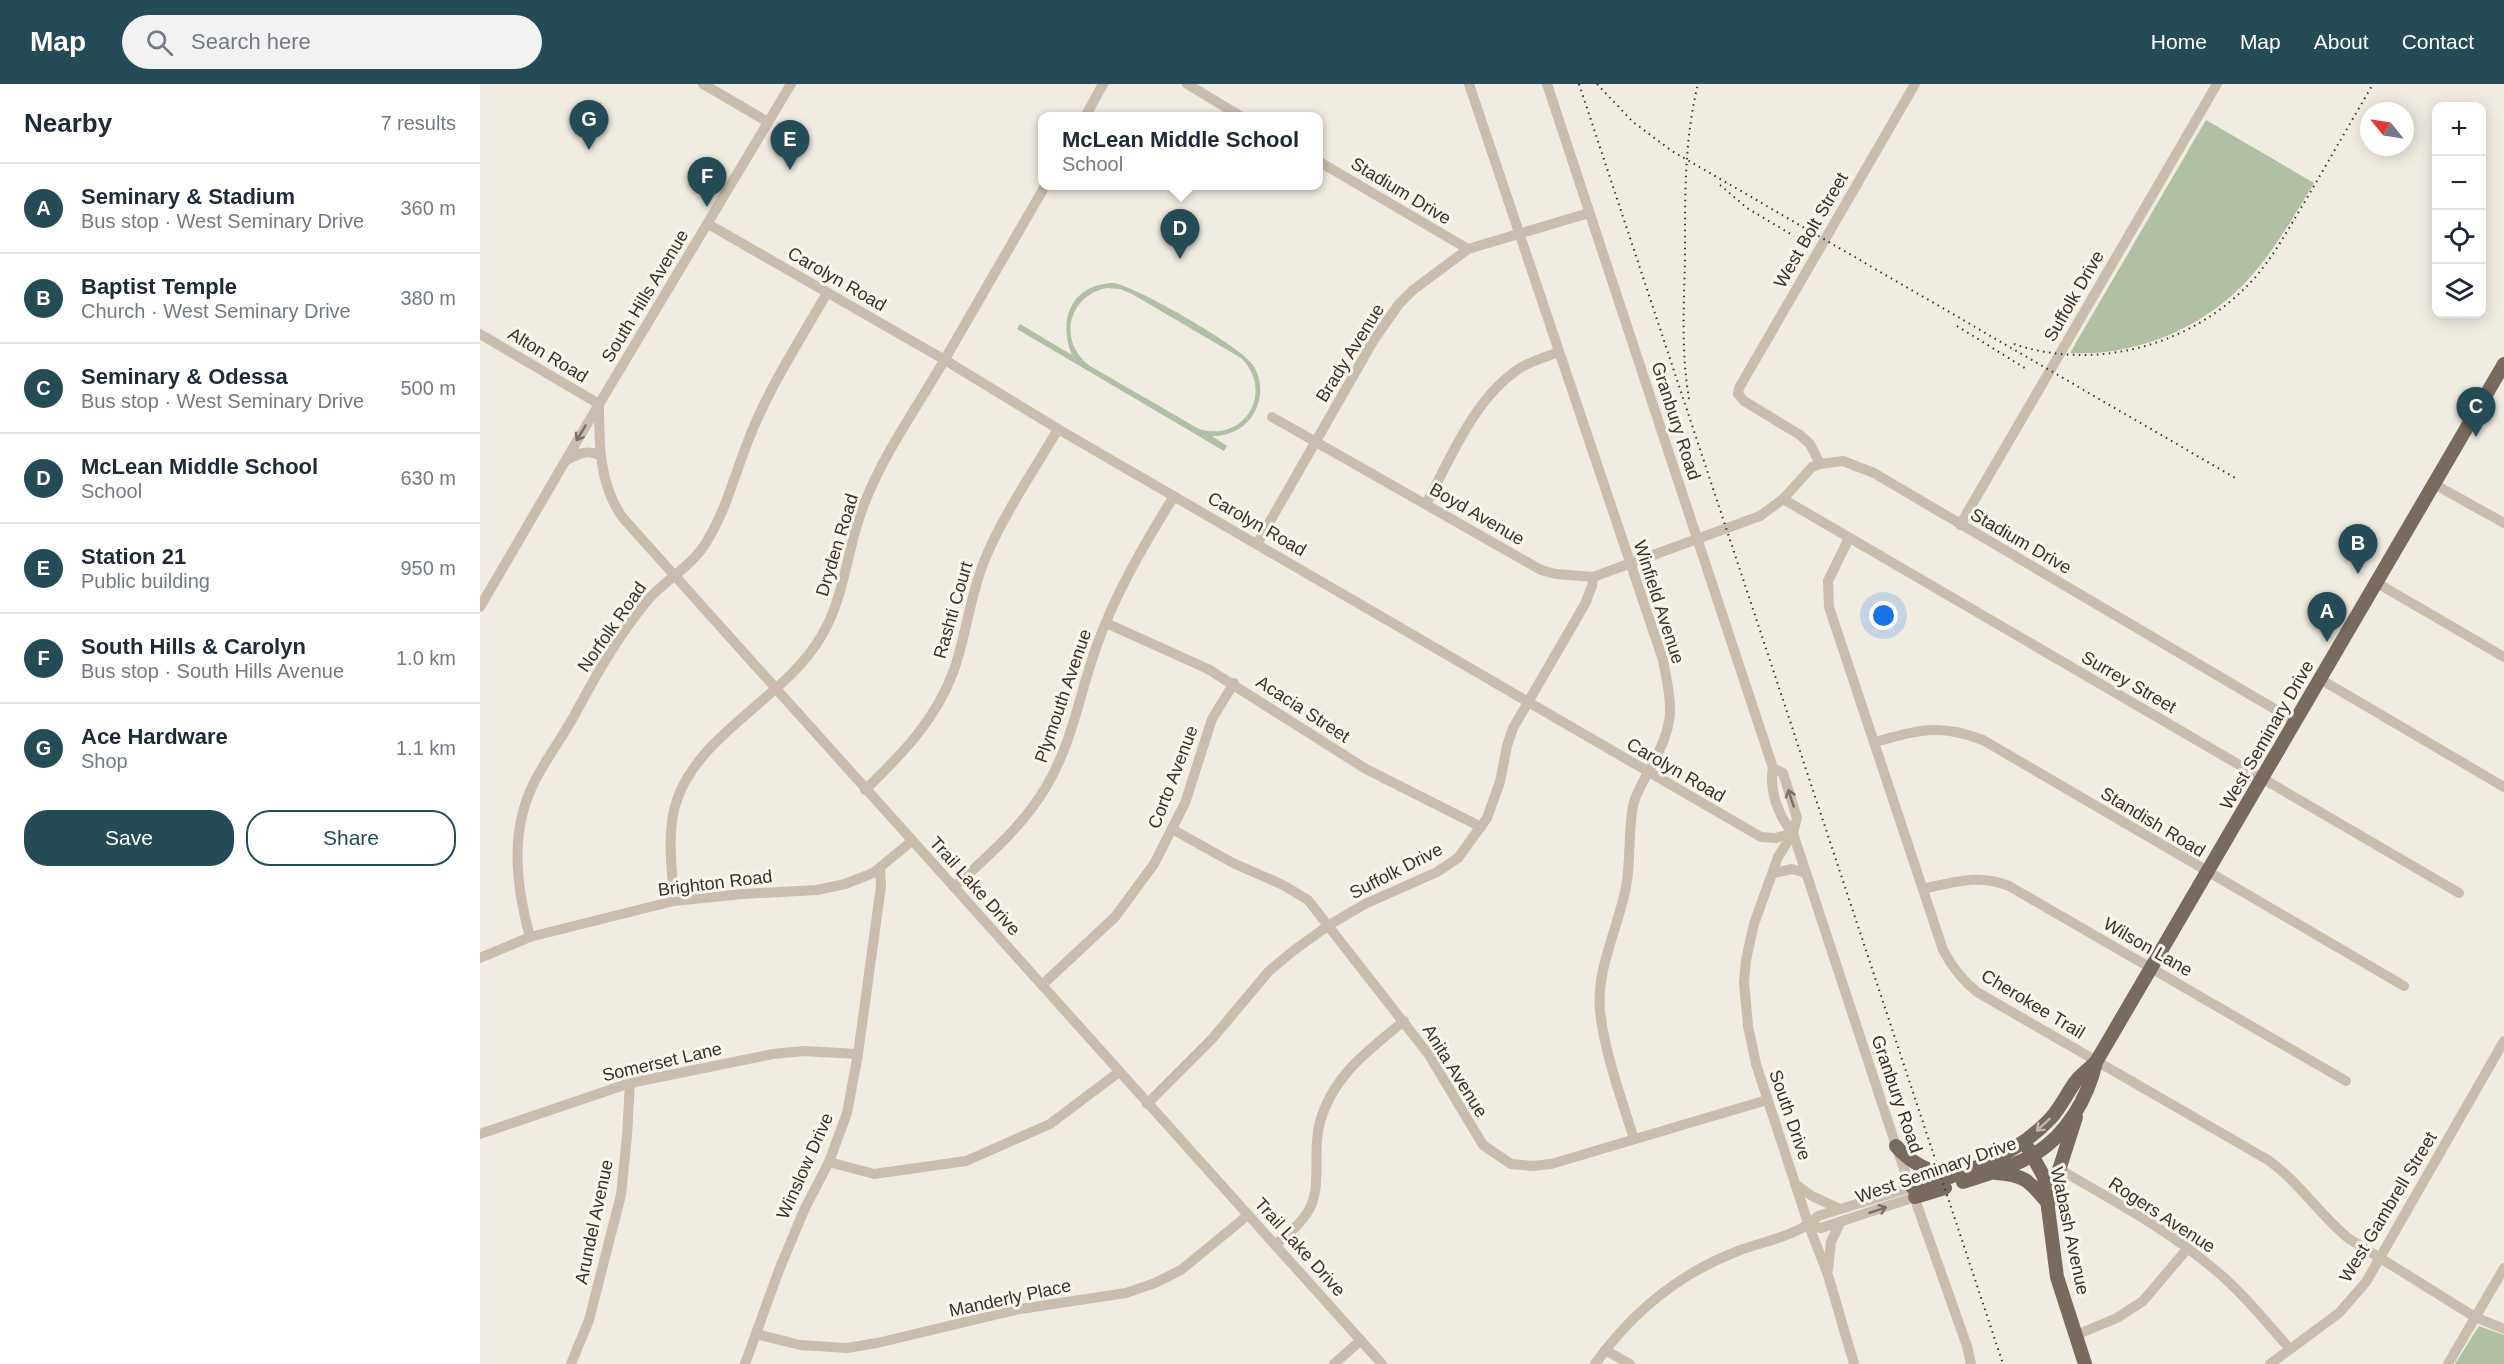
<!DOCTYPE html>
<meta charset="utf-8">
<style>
body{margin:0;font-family:Helvetica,sans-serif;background:#f2f2f3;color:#1f2937}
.controls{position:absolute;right:18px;top:18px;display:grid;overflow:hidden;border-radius:12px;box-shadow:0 3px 15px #0003}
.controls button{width:54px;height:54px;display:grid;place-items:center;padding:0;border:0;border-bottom:2px solid #e0e1e3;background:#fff;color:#1f2937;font:30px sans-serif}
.compass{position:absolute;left:1880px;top:18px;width:54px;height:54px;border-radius:50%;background:#fff;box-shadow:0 3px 15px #0003;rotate:300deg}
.you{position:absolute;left:1404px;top:532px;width:21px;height:21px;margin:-15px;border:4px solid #fff;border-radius:50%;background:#1a73e8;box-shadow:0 0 0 9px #1a73e833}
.badge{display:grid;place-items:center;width:39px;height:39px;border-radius:50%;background:#254b56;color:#fff;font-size:20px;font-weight:700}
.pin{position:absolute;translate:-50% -50px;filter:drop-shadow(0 2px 3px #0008)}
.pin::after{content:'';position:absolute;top:32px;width:21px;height:18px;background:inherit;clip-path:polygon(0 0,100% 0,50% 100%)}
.popup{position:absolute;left:558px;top:28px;width:285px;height:78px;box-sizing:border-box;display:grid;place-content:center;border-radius:12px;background:#fff;filter:drop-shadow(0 2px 4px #0005);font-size:20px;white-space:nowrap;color:#747a83}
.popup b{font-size:22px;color:#1f2937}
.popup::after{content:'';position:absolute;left:50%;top:100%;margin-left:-12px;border:12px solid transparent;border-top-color:#fff}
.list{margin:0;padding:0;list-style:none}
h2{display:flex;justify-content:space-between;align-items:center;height:78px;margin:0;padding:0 24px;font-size:26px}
h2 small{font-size:20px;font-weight:400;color:#747a83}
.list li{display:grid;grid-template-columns:39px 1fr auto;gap:18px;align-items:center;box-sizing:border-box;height:90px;padding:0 24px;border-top:2px solid #e0e1e3}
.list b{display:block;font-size:22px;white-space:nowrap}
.list p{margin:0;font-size:20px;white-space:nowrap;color:#747a83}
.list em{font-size:20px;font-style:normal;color:#747a83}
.actions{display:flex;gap:12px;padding:18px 24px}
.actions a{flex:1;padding:14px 0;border:2px solid #254b56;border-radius:24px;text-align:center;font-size:21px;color:#254b56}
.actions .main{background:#254b56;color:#fff}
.icon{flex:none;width:33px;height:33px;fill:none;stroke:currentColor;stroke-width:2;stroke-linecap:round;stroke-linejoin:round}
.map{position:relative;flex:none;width:2024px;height:1280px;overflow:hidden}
header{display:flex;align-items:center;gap:36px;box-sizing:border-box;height:84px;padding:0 30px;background:#254b56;color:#fff}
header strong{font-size:28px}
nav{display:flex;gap:33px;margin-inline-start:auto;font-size:21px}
.search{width:420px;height:54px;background:#f2f2f3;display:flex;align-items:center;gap:15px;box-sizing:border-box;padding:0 21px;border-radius:33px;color:#747a83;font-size:22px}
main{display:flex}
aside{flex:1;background:#fff}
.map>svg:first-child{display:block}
</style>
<header>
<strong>Map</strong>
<div class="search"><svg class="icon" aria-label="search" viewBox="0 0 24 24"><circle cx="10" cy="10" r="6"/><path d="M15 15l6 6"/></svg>Search here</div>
<nav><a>Home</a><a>Map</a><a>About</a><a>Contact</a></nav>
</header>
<main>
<aside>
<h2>Nearby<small>7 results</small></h2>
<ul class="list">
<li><span class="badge">A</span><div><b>Seminary &amp; Stadium</b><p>Bus stop · West Seminary Drive</p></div><em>360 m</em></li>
<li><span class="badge">B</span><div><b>Baptist Temple</b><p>Church · West Seminary Drive</p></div><em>380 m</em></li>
<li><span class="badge">C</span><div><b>Seminary &amp; Odessa</b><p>Bus stop · West Seminary Drive</p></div><em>500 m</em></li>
<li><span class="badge">D</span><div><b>McLean Middle School</b><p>School</p></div><em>630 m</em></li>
<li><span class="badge">E</span><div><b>Station 21</b><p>Public building</p></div><em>950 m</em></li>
<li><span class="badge">F</span><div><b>South Hills &amp; Carolyn</b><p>Bus stop · South Hills Avenue</p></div><em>1.0 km</em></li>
<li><span class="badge">G</span><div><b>Ace Hardware</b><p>Shop</p></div><em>1.1 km</em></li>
</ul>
<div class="actions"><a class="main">Save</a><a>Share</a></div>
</aside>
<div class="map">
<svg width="2024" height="1280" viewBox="0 0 2024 1280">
<rect width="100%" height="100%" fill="#f1ece1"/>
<g fill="#b1bfa2" fill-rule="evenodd">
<path d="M 1726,36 L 1834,99 C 1815,130 1797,162 1773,190 C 1729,242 1657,273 1590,269 Z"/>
<path d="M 634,199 C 655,202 762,263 773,281 C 782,295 783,314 774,329 C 765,345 749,352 732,352 L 747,362 L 744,367 L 537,245 L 540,240 L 592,271 C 577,235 592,200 634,199 ZM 627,204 L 640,205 L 652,210 L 761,274 C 795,307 765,359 719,345 L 610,282 C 577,258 588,211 627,204 Z"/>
<polygon points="1999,1242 2024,1251 2024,1280 1975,1280"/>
</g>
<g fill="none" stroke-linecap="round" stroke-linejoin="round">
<g stroke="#c9beae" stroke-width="10">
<polyline points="223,0 288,38"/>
<polyline points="707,0 762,33"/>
<path d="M 989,0 L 1183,576 C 1192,624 1196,637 1172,681 C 1166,693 1156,708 1153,722 C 1148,749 1151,777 1146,803 C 1138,844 1116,886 1120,927 C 1125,971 1141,1013 1154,1055"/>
<path d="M 1067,0 L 1293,684 C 1289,706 1298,732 1313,749 L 1416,1062 L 1487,1262 L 1491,1280"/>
<polyline points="605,33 623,0"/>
<polyline points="838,77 988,165"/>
<polyline points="228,140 465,276 578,345 1281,753 1296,754 1313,749"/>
<polyline points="0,250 119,320"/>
<path d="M 119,320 C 119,360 119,401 143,434 L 902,1280"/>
<polyline points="792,333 1061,486 1076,490 1113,493 1280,432 1303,415 1332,383 1340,380 1363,377 1394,389 1815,637"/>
<path d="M 87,376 C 99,369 107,366 120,371"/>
<polyline points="1340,380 1330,360 1320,351 1264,317 1258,310 1259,304 1435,0"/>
<polyline points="1954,400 2024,439"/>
<polyline points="1303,415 1979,809"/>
<path d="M 946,420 C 971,374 994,314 1040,284 C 1052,277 1065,273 1079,268"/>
<polyline points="1480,441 1737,0"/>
<path d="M 1369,454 L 1348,497 L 1349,523 L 1463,866 C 1472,883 1482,896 1497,908 L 1788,1076 C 1819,1098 1839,1130 1868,1154 L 1995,1233 L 2024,1245"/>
<polyline points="777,460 895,254 919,220 933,206 988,165 1109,129"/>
<polyline points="1897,499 2024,573"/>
<polyline points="0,523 94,362 311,0"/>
<polyline points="626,539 728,585 886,685 1001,743"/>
<polyline points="1840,595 2024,703"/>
<path d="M 1395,658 C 1439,646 1459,639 1503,656 L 1924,902"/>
<polyline points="1293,684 1303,689 1317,734 1313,749 1298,773 1274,840 1266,876 1264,898 1268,942 1276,980 1329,1142 1348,1191 1374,1280"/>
<path d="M 385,706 C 422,670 456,636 474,586 C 487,547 491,506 508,468 C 527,425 555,385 578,345"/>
<polyline points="692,745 753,779 803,801 828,816 949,971 1003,1061 1031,1080 1053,1082 1071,1080 1287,1016"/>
<polyline points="1294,789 1312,785 1326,789"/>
<path d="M 474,803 C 508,772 543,742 566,703 C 592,660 600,608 617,561 C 636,508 665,459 694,412"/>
<path d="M 1443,805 C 1474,798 1498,790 1529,802 L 1866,997"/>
<path d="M 194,817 C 192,786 187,752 195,722 C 215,650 306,615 342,551 C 366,510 367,461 385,418 C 405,367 438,322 465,275 C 499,217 532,159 565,102"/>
<path d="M 50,853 C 35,798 29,742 58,691 C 69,671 83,652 94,632 C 115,593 138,552 166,518 C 185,495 212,483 227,457 C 246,426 255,390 268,357 C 288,305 320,256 347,209"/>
<polyline points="0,874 50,853 194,817 263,810 337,806 365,800 393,789 432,757"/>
<polyline points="562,901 635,833 674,780 705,719 732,635 754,599"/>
<polyline points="667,1020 732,955 789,887 813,867 849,841 885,820 957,788 978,774 1007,734 1020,698 1027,662 1033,644 1105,520 1112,502 1113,493"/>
<polyline points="0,1050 150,999 293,970 323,967 378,970"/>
<polyline points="349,1078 394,1090 486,1077 570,1040 639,988"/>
<path d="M 1579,1085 C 1632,1116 1687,1145 1734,1185 C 1762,1208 1786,1238 1810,1265"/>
<polyline points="1315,1100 1332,1112 1360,1125"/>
<polyline points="1329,1142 1341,1144 1435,1113"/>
<path d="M 795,1161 C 808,1150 822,1139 830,1124 C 842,1100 832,1065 840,1038 C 853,991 889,966 924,937"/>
<polyline points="1348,1185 1351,1158 1360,1139"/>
<polyline points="276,1250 320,1261 367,1264 397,1259 540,1225 646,1209 675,1199 701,1186 768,1131"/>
<polyline points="1596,1251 1637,1234 1663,1217 1708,1164"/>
<polyline points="1125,1266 1150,1280"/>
<polyline points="91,1280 109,1236 141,1111 147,1052 150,999"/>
<polyline points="265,1280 299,1186 325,1124 349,1078 367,1029 378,970 401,802 400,784"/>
<polyline points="854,1280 881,1256"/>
<path d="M 1115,1280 C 1152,1228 1198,1190 1258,1167 C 1284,1157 1319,1152 1338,1132 L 1432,1103"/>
<polyline points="1790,1280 1859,1229 1886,1198 2024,957"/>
<polyline points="1968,1280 2024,1184"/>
</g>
<g stroke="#786b5e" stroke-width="14">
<path d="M 1416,1062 C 1432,1080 1447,1086 1469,1093"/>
<polyline points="1548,1064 1564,1093 1577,1193 1605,1280"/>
<path d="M 1516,1089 C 1545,1091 1549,1097 1567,1118"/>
<path d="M 1483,1098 C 1506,1090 1531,1084 1553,1071 C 1586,1052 1608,1014 1616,978"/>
<path d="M 1432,1103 C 1482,1092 1534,1073 1570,1035 C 1581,1023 1587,1009 1596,997 C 1602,990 1610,984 1616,978 L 2024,280"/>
<polyline points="1435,1113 1465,1104"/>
<polyline points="1569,1117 1596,1033"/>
</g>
<g stroke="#38312c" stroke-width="2" stroke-dasharray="1.5 4.5" stroke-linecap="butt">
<polyline points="1099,0 1523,1280"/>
<polyline points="1117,0 1153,38 1192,67 1757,395"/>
<polyline points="1240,101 1267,124 1314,152"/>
<polyline points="1477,242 1548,286"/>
<path d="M 1534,260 C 1619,289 1720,259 1778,190 C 1797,167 1811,140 1827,114 C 1849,76 1871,38 1893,0"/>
<path d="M 1209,315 C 1201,268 1204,221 1205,173 C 1205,115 1204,57 1218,0"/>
</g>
</g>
<defs><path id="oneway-shaft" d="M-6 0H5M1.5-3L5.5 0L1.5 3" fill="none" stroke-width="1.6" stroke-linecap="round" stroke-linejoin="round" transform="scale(1.5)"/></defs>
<g stroke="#797066">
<use href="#oneway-shaft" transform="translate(101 349) rotate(121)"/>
<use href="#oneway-shaft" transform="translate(1311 714) rotate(-108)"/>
<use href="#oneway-shaft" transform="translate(1398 1126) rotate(-18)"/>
</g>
<use stroke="#bfb7ad" href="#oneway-shaft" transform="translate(1563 1041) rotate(137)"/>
<g text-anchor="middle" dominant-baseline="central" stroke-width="6" stroke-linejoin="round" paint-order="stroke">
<g font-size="18" fill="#38312c" stroke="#f9f6ee">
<text transform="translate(921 107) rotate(31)">Stadium Drive</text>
<text transform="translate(1331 146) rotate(-60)">West Bolt Street</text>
<text transform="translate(357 195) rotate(30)">Carolyn Road</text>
<text transform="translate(165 212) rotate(-59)">South Hills Avenue</text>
<text transform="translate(1594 212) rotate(-60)">Suffolk Drive</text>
<text transform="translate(870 269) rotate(-58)">Brady Avenue</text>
<text transform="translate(68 271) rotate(31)">Alton Road</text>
<text transform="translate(1196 337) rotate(72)">Granbury Road</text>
<text transform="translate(997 430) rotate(30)">Boyd Avenue</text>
<text transform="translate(777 440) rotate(30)">Carolyn Road</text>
<text transform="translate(1541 457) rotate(30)">Stadium Drive</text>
<text transform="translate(357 461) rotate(-73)">Dryden Road</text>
<text transform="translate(1179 518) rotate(72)">Winfield Avenue</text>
<text transform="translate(473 526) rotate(-74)">Rashti Court</text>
<text transform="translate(132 543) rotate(-55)">Norfolk Road</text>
<text transform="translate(1649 598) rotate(30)">Surrey Street</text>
<text transform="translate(583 612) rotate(-71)">Plymouth Avenue</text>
<text transform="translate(823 625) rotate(33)">Acacia Street</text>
<text transform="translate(1787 651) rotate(-60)">West Seminary Drive</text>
<text transform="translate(1196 686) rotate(30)">Carolyn Road</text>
<text transform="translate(693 693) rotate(-69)">Corto Avenue</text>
<text transform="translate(1673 738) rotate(31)">Standish Road</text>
<text transform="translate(916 787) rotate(-27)">Suffolk Drive</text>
<text transform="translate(235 799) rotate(-7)">Brighton Road</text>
<text transform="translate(495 802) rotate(48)">Trail Lake Drive</text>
<text transform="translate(1668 863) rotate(30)">Wilson Lane</text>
<text transform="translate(1553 920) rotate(31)">Cherokee Trail</text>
<text transform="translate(182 978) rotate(-13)">Somerset Lane</text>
<text transform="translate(975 987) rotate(58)">Anita Avenue</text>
<text transform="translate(1417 1010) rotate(71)">Granbury Road</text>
<text transform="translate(1310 1031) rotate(71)">South Drive</text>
<text transform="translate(325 1082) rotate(-66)">Winslow Drive</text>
<text transform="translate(1456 1086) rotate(-19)">West Seminary Drive</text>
<text transform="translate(1908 1123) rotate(-59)">West Gambrell Street</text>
<text transform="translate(1682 1131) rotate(33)">Rogers Avenue</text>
<text transform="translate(114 1138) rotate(-78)">Arundel Avenue</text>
<text transform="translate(1590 1147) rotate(78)">Wabash Avenue</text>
<text transform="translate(820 1163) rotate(48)">Trail Lake Drive</text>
<text transform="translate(530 1214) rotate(-12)">Manderly Place</text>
</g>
</g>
</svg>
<div class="controls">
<button>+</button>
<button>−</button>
<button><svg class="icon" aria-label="locate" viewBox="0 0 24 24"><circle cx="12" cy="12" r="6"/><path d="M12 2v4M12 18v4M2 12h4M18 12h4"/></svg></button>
<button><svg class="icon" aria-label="layers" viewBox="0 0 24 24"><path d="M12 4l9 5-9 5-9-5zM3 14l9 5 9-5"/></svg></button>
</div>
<svg class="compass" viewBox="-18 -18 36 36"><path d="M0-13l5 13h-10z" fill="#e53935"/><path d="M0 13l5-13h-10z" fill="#747a83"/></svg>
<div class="you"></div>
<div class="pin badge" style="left:1847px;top:558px">A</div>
<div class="pin badge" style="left:1878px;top:490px">B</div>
<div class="pin badge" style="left:1996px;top:353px">C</div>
<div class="pin badge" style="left:700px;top:175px">D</div>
<div class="popup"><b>McLean Middle School</b>School</div>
<div class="pin badge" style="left:310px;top:86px">E</div>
<div class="pin badge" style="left:227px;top:123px">F</div>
<div class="pin badge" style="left:109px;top:66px">G</div>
</div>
</main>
